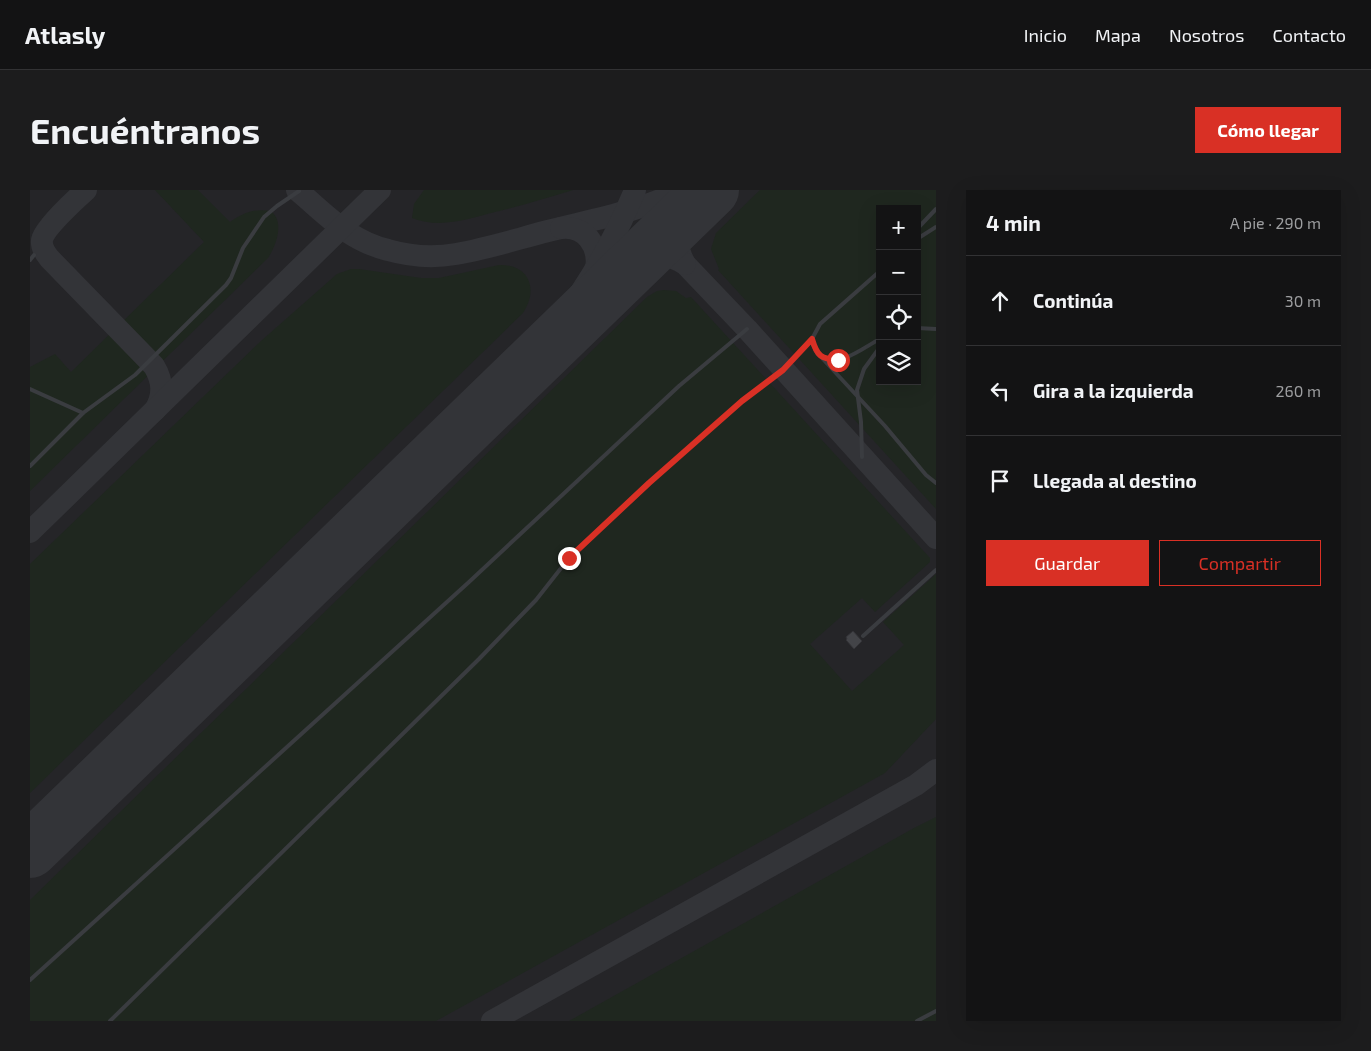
<!DOCTYPE html>
<html lang="es">
<meta charset="utf-8">
<style>
body{margin:0;font-family:"Exo 2",sans-serif;background:#1c1c1d;color:#f1f3f6}
.controls{position:absolute;right:15px;top:15px;display:grid;overflow:hidden;border-radius:0px;box-shadow:0 5px 20px #0002}
.controls button{width:45px;height:45px;display:grid;place-items:center;padding:0;border:0;border-bottom:1px solid #323234;background:#131314;color:#f1f3f6;font:25px sans-serif}
.stop{position:absolute;width:15px;height:15px;margin:-11px;border:4px solid #d93025;border-radius:50%;background:#fff}
.stop.end{background:#d93025;border-color:#fff;box-shadow:0 1px 5px #0008}
.list{margin:0;padding:0;list-style:none}
h2{display:flex;justify-content:space-between;align-items:center;height:65px;margin:0;padding:0 20px;font-size:21px}
h2 small{font-size:16px;font-weight:400;color:#9d9ea0}
.list li{display:grid;grid-template-columns:32px 1fr auto;gap:15px;align-items:center;box-sizing:border-box;height:90px;padding:0 20px;border-top:1px solid #323234}
.list b{display:block;font-size:19px;white-space:nowrap}
.list em{font-size:16px;font-style:normal;color:#9d9ea0}
.actions{display:flex;gap:10px;padding:15px 20px}
.actions a{flex:1;padding:11px 0;border:1px solid #d93025;border-radius:0px;text-align:center;font-size:18px;color:#d93025}
.actions .main{background:#d93025;color:#fff}
.icon{flex:none;width:28px;height:28px;fill:none;stroke:currentColor;stroke-width:2;stroke-linecap:round;stroke-linejoin:round}
.map{position:relative;flex:none;width:906px;height:831px;overflow:hidden;border-radius:0px}
header{display:flex;align-items:center;gap:30px;box-sizing:border-box;height:70px;padding:0 25px;background:#131314;border-bottom:1px solid #323234}
header strong{font-size:24px}
nav{display:flex;gap:28px;margin-inline-start:auto;font-size:18px}
.intro{display:flex;align-items:center;justify-content:space-between;box-sizing:border-box;height:120px;padding:0 30px}
h1{margin:0;font-size:35px}
.button{padding:12px 22px;border-radius:0px;background:#d93025;color:#fff;font-size:18px;font-weight:700}
main{display:flex;gap:30px;padding:0 30px}
aside{flex:1;background:#131314;border-radius:0px;box-shadow:0 5px 20px #0002}
.map>svg:first-child{display:block}
</style>
<header>
<strong>Atlasly</strong>
<nav><a>Inicio</a><a>Mapa</a><a>Nosotros</a><a>Contacto</a></nav>
</header>
<div class="intro"><h1>Encuéntranos</h1><a class="button">Cómo llegar</a></div>
<main>
<div class="map">
<svg width="906" height="831" viewBox="0 0 906 831">
<rect width="100%" height="100%" fill="#19191b"/>
<path fill="#252528" fill-rule="evenodd" d="M 0,0 L 906,0 L 906,831 L 0,831 ZM 850,19 L 887,19 L 887,191 L 850,191 Z"/>
<g fill="#1f271f" fill-rule="evenodd">
<path d="M 125,0 L 168,0 L 200,32 C 213,23 224,18 241,21 C 255,32 246,56 238,68 L 0,301 L 0,177 L 25,164 L 41,182 L 174,52 Z"/>
<path d="M 394,0 L 543,0 C 517,8 491,16 465,22 C 438,29 410,39 382,28 L 384,14 Z"/>
<path d="M 730,0 L 906,0 L 906,319 L 688,80 L 689,79 L 681,59 L 686,43 ZM 850,19 L 887,19 L 887,191 L 850,191 Z"/>
<path d="M 469,75 C 499,74 509,99 493,123 L 0,603 L 0,374 L 231,151 L 307,84 L 321,79 L 329,79 L 391,88 L 409,88 Z"/>
<polygon points="634,100 646,101 656,108 661,107 900,368 900,372 845,422 832,408 780,454 822,501 874,455 853,432 906,384 906,529 855,583 406,831 0,831 0,710 617,107 627,101"/>
<polygon points="906,627 906,831 539,831 884,638"/>
</g>
<g fill="none" stroke-linecap="round" stroke-linejoin="round">
<g stroke="#333438" stroke-width="22">
<path d="M 56,0 C 46,9 14,38 12,50 C 11,57 15,63 19,68 L 124,176 C 133,191 134,205 125,220"/>
<path d="M 267,0 C 297,25 318,50 358,60 C 379,66 403,68 426,64 C 456,59 487,49 518,41 C 561,30 612,21 652,0"/>
<path d="M 658,22 C 647,41 644,55 655,74 L 717,139 L 906,348"/>
<path d="M 531,38 C 555,35 570,56 566,79"/>
<path d="M 599,79 C 620,66 632,60 655,74"/>
<path d="M 478,196 C 531,137 575,74 605,0"/>
<polyline points="0,342 350,0"/>
<polyline points="462,831 886,595 906,580"/>
</g>
<polyline stroke="#333438" stroke-width="56" points="0,660 681,0"/>
</g>
<polygon fill="#434448" stroke="#333337" points="823,441 832,451 824,459 816,450 817,449 816,447"/>
<g fill="none" stroke-linecap="round" stroke-linejoin="round">
<g stroke="#3a3c40" stroke-width="4">
<polyline points="887,39 906,19"/>
<polyline points="887,49 906,37"/>
<polyline points="0,70 4,65"/>
<path d="M 850,81 L 790,134 L 782,149 C 784,155 785,164 791,167 C 810,178 834,157 850,149"/>
<polyline points="887,138 906,139"/>
<polyline points="791,167 855,236 896,285 906,293"/>
<polyline points="0,199 53,223"/>
<polyline points="832,267 831,232 827,200 834,179 850,157"/>
<polyline points="0,276 53,223 105,185 196,95 201,88 213,58 234,27 247,16 269,1"/>
<polyline points="833,446 906,380"/>
<polyline points="0,790 439,392 649,196 717,139"/>
<polyline points="80,831 449,469 506,410 539,368 619,293 712,211 753,180 782,149"/>
<polyline points="887,831 906,821"/>
</g>
</g>
<g fill="none" stroke-linecap="round" stroke-linejoin="round">
<path stroke="#d93025" stroke-width="6" d="M 539,368 L 619,293 L 712,211 L 753,180 L 782,149 C 787,166 791,169 808,170"/>
</g>
</svg>
<div class="controls">
<button>+</button>
<button>−</button>
<button><svg class="icon" aria-label="locate" viewBox="0 0 24 24"><circle cx="12" cy="12" r="6"/><path d="M12 2v4M12 18v4M2 12h4M18 12h4"/></svg></button>
<button><svg class="icon" aria-label="layers" viewBox="0 0 24 24"><path d="M12 4l9 5-9 5-9-5zM3 14l9 5 9-5"/></svg></button>
</div>
<div class="stop" style="left:808px;top:170px"></div>
<div class="stop end" style="left:539px;top:368px"></div>
</div>
<aside>
<h2>4 min<small>A pie · 290 m</small></h2>
<ul class="list">
<li><svg class="icon" aria-label="ahead" viewBox="0 0 24 24"><path d="M12 20V5M6 11l6-6 6 6"/></svg><div><b>Continúa</b></div><em>30 m</em></li>
<li><svg class="icon" aria-label="left" viewBox="0 0 24 24"><path d="M17 20v-9H6M10 6l-5 5 5 5"/></svg><div><b>Gira a la izquierda</b></div><em>260 m</em></li>
<li><svg class="icon" aria-label="arrive" viewBox="0 0 24 24"><path d="M6 21V4h12l-3 4 3 4H6"/></svg><div><b>Llegada al destino</b></div></li>
</ul>
<div class="actions"><a class="main">Guardar</a><a>Compartir</a></div>
</aside>
</main>
